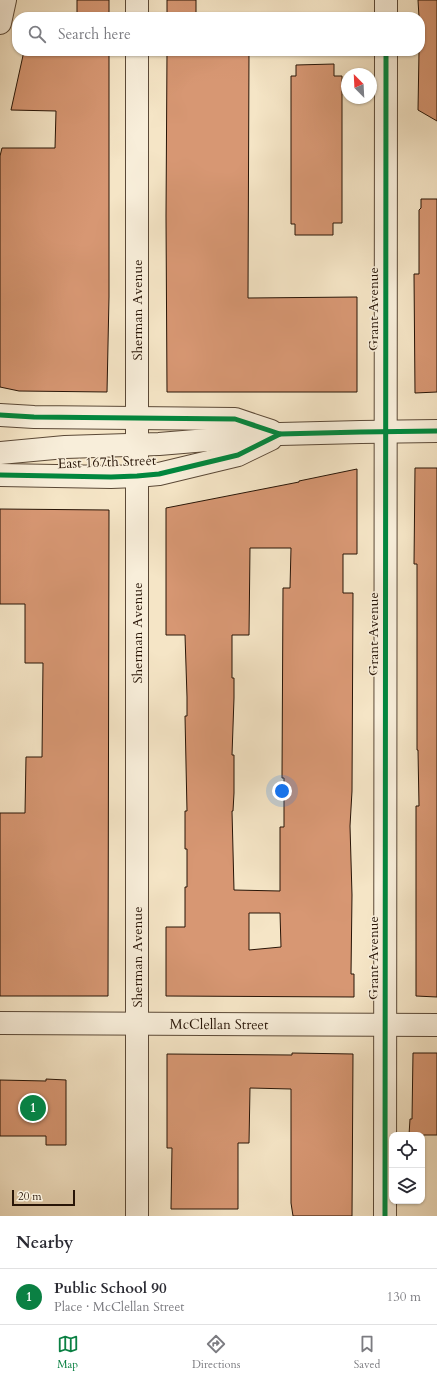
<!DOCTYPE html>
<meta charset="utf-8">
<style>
body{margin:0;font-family:Cardo,serif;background:#f2f2f3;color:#2b2b33}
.controls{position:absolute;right:12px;bottom:12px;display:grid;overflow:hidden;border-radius:8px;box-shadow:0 1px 3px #0004}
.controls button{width:36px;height:36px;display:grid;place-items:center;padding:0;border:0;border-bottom:1px solid #e1e1e2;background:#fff;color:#2b2b33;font:20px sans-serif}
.compass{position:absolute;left:341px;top:68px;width:36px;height:36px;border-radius:50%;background:#fff;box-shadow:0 1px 3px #0004;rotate:336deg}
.scale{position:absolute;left:12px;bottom:10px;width:63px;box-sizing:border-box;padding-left:4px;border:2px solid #281507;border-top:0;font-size:11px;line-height:14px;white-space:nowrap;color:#281507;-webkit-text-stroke:3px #f8eeda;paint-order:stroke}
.you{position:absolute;left:282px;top:791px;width:14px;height:14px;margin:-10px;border:3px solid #fff;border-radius:50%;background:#1a73e8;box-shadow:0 0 0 6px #1a73e833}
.badge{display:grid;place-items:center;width:26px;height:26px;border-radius:50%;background:#0b8043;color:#fff;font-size:13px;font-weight:700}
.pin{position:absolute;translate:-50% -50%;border:2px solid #fff;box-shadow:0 1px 4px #0006}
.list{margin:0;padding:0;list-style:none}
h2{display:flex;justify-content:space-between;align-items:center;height:52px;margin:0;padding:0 16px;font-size:17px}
h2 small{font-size:13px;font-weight:400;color:#7c7c81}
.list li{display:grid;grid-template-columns:26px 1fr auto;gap:12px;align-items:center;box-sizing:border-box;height:56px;padding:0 16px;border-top:1px solid #e1e1e2}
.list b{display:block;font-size:15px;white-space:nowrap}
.list p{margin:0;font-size:13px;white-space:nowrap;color:#7c7c81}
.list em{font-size:13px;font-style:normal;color:#7c7c81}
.icon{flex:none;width:22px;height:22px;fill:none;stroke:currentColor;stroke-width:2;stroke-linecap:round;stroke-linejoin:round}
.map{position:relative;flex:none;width:437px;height:1216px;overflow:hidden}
.search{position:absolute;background:#fff;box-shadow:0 1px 3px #0004;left:12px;right:12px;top:12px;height:44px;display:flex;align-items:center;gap:10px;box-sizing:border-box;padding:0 14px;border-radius:16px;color:#7c7c81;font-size:15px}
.sheet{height:108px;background:#fff}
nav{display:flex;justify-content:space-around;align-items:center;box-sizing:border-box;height:56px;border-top:1px solid #e1e1e2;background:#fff;font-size:11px;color:#7c7c81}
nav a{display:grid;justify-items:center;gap:2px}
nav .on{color:#0b8043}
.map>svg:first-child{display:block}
</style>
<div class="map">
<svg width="437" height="1216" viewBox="0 0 437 1216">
<rect width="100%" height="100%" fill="#f5e5c6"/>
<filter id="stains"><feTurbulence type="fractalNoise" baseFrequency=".005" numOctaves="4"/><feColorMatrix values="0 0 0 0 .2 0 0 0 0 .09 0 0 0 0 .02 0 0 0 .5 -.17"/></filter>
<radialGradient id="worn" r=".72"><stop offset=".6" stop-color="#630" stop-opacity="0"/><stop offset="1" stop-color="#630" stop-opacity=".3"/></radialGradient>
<g fill="#d79773" stroke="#281507" fill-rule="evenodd">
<rect x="77" y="0" width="32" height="17"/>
<rect x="167" y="0" width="29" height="17"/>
<polygon points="418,0 437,0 437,121 418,110 419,51 420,51 420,17 419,17"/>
<polygon points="24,51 109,51 109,297 107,392 19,391 0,387 0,156 2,148 55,148 56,111 11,110"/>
<polygon points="167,51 249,51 248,298 357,297 357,392 167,392 166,216"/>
<polygon points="334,64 334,76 342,76 342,223 333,223 333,235 295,235 295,224 291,224 291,76 296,76 296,65"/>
<polygon points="421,199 437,199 437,392 415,393 414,274 419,274 419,210 421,208"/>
<polygon points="415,468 437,468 437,997 416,996 416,806 419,806 418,750 417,750 417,564 414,564"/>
<path d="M 357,469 L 357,554 L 343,554 L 343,593 L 353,593 L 352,791 L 350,826 L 352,895 L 351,974 L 354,974 L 354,997 L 166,996 L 166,927 L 185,927 L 185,887 L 187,887 L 187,849 L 185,849 L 185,811 L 187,811 L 185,716 L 187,716 L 187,697 L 185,635 L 166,635 L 166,508 L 299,482 L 299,481 ZM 250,548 L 291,548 L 290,588 L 283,588 L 282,778 L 284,778 L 284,827 L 280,827 L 280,891 L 234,890 L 232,811 L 233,811 L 234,793 L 234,755 L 232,755 L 234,698 L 234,678 L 232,678 L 232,635 L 249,635 ZM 249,913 L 280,913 L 281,947 L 249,950 Z"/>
<polygon points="0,509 109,510 108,996 0,996 0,813 25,813 26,757 42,757 43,663 25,663 25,604 0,604"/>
<polygon points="292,1053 353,1054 352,1216 293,1216 291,1203 291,1089 250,1088 249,1143 238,1143 238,1209 171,1209 172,1148 167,1148 167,1054 292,1055"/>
<polygon points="413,1053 437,1053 437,1135 409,1135 410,1119 412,1119"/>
<polygon points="46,1079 66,1080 66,1145 46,1145 46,1136 0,1136 0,1080 46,1081"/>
</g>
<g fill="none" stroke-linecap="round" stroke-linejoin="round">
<defs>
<g id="minor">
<polyline points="137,17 137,0"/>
<polyline points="386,17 386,0"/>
<polyline points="0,23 5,0"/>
<polyline points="0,415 34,417 235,419 271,431"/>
<polyline points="0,453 65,447 159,444 280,434 361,432 437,431"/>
<polyline points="0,475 111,477 137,476 159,474 238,455 271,439"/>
<path id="s1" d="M 0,1023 L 437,1025"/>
<polyline points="137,1216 137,51"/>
<polyline points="385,1216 386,51"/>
</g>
</defs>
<use href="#minor" stroke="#5b4937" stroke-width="24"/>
<use href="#minor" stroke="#f8eeda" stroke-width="22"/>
<defs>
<g id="cycleway">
<polyline points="0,415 34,417 235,419 280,434 361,432 437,431"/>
<polyline points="0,475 111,477 137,476 159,474 238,455 280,434"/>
<polyline points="385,1216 386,51"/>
</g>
</defs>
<use href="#cycleway" stroke="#f8eeda" stroke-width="8"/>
<use href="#cycleway" stroke="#00873e" stroke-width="5"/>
</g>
<g text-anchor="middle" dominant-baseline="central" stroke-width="3" stroke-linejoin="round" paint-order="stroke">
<g font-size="14" fill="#281507" stroke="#f8eeda">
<text transform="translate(373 309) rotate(-90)">Grant Avenue</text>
<text transform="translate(137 310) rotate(-90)">Sherman Avenue</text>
<text transform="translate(107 462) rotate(-2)">East 167th Street</text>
<text transform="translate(137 633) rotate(-90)">Sherman Avenue</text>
<text transform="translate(373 634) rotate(-90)">Grant Avenue</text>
<text transform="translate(137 957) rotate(-90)">Sherman Avenue</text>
<text transform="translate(373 958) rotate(-90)">Grant Avenue</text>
<text stroke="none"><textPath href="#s1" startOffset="219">McClellan Street</textPath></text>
</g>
</g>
<rect width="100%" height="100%" filter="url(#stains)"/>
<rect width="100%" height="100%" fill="url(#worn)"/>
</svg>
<div class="controls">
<button><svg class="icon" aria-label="locate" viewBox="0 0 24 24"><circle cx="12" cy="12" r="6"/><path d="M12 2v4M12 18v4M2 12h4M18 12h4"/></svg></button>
<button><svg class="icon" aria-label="layers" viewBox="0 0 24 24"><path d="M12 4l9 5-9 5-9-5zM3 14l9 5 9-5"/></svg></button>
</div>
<svg class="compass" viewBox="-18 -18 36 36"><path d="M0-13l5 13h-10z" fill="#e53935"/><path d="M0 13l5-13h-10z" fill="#7c7c81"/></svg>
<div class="scale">20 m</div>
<div class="you"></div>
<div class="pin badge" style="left:33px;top:1108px">1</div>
<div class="search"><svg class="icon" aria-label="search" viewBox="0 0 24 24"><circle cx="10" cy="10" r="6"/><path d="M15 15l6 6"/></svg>Search here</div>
</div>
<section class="sheet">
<h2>Nearby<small></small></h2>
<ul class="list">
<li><span class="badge">1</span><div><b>Public School 90</b><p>Place · McClellan Street</p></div><em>130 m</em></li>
</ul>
</section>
<nav>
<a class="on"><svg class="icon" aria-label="map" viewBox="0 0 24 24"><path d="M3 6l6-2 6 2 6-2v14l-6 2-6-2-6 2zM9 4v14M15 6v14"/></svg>Map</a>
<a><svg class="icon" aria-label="directions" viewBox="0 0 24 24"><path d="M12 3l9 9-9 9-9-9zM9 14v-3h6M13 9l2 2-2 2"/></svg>Directions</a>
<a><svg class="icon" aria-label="saved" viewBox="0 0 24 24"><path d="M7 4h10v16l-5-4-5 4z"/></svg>Saved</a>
</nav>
